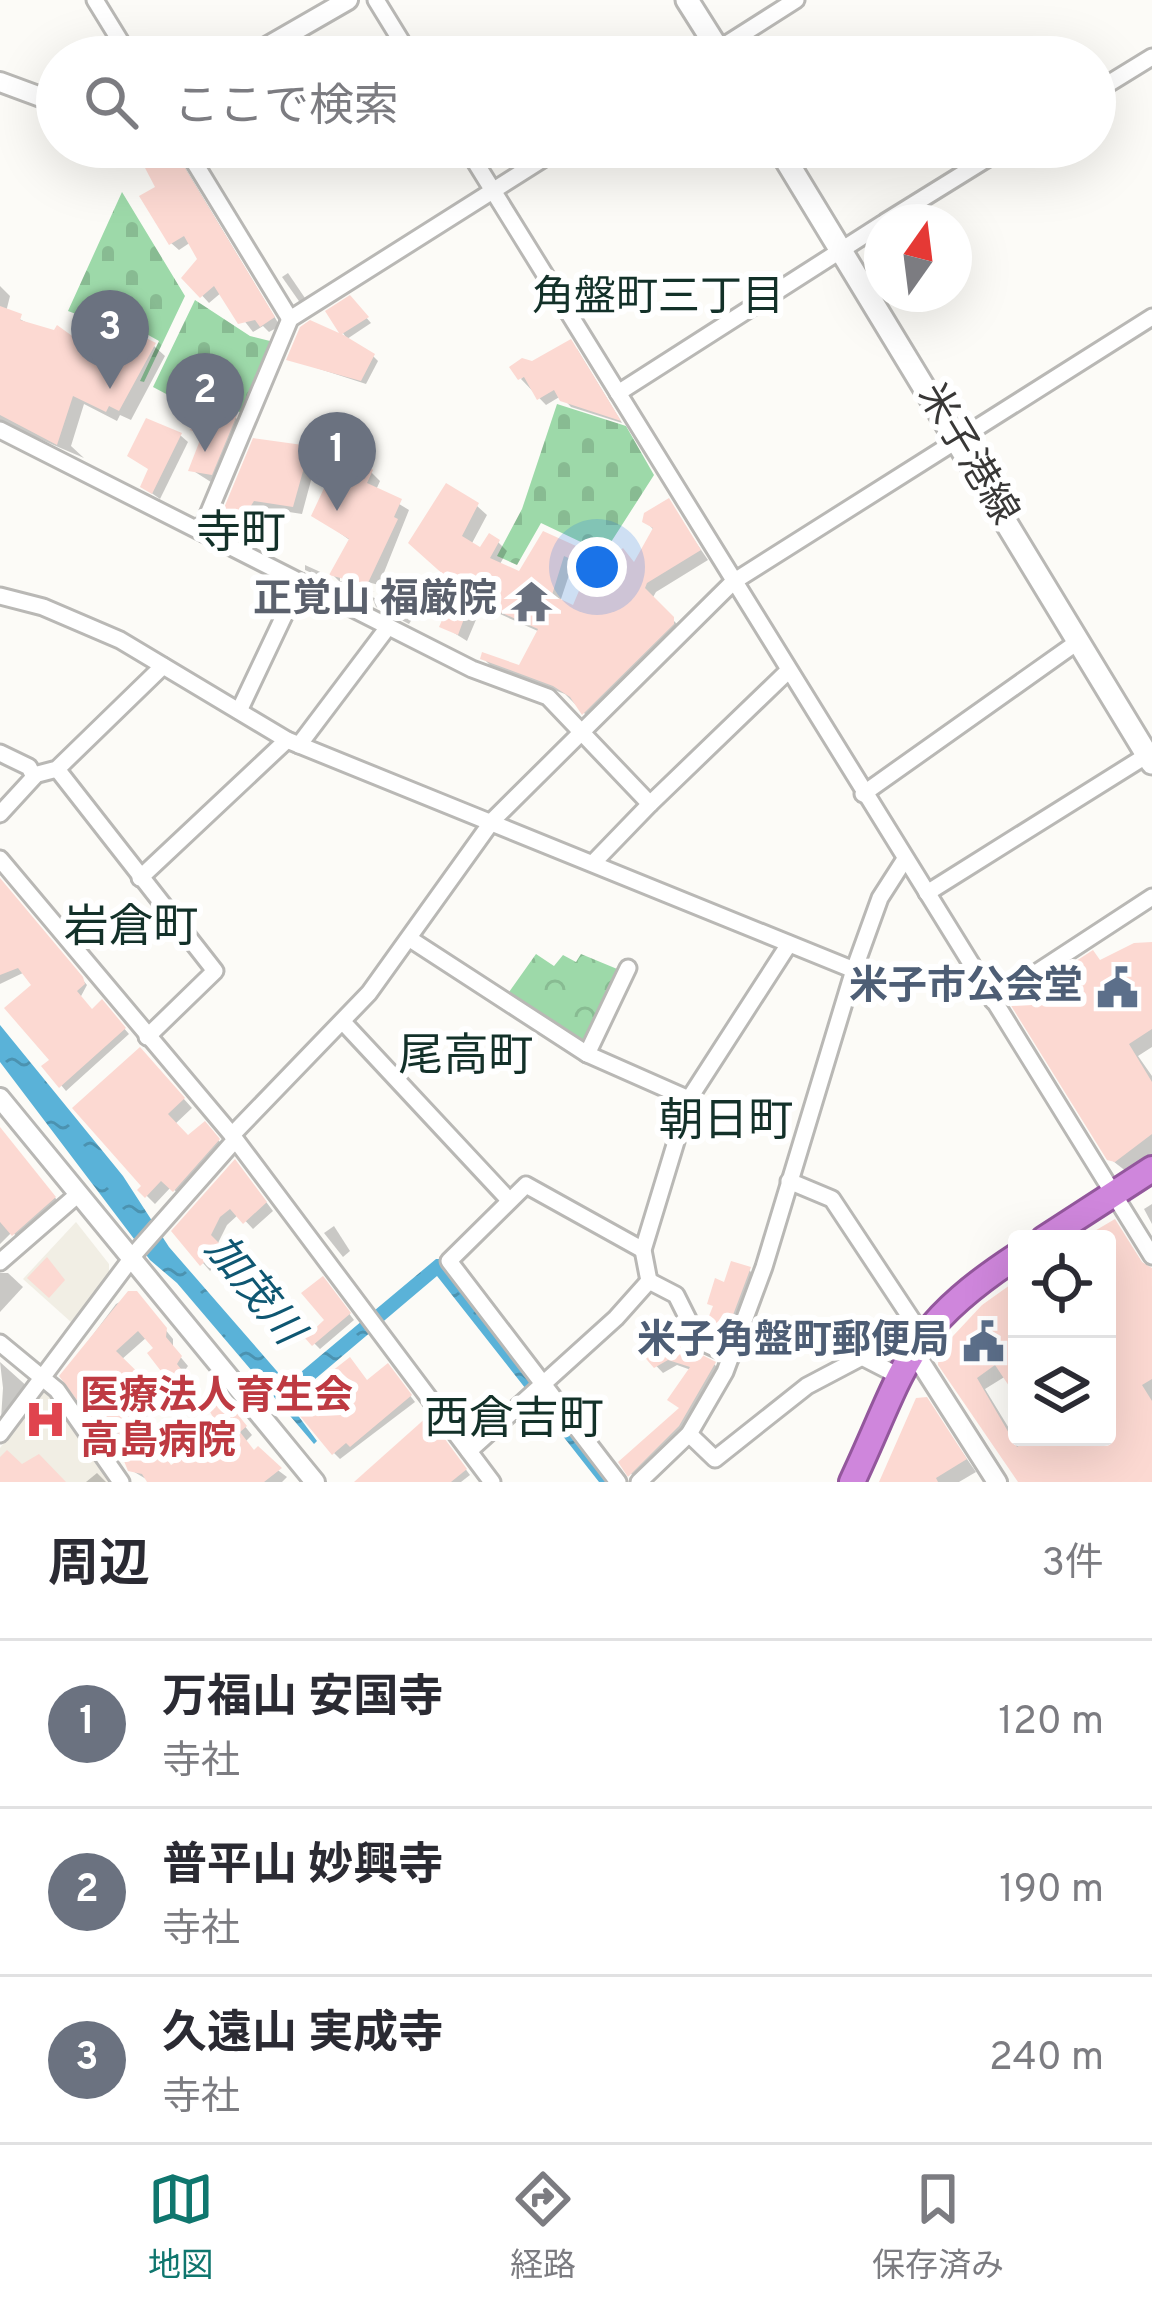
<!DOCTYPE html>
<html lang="ja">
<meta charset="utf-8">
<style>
body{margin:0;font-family:Overpass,"Noto Sans JP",sans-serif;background:#f7f7f7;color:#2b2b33}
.controls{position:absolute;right:36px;bottom:36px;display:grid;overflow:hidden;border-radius:12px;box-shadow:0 12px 48px #0002}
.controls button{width:108px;height:108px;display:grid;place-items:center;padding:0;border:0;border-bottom:3px solid #e1e1e2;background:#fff;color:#2b2b33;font:60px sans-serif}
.compass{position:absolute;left:864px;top:204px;width:108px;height:108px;border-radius:50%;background:#fff;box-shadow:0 12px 48px #0002;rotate:14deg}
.you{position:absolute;left:597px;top:567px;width:42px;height:42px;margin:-30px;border:9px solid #fff;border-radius:50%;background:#1a73e8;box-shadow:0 0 0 18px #1a73e833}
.badge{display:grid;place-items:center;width:78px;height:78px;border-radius:50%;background:#0f766e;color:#fff;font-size:39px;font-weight:700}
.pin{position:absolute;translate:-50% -99px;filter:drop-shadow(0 3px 6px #0008)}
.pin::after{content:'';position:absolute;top:63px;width:42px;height:36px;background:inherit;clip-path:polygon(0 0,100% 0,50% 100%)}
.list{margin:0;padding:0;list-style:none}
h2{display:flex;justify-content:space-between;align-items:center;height:156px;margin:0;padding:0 48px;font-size:51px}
h2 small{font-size:39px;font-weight:400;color:#7c7c81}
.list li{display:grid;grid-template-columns:78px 1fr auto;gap:36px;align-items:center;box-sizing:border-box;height:168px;padding:0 48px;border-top:3px solid #e1e1e2}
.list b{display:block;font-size:45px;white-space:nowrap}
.list p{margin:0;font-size:39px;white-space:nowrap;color:#7c7c81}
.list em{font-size:39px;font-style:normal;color:#7c7c81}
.icon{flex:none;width:66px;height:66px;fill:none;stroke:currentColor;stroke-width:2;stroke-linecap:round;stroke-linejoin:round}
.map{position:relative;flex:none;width:1152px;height:1482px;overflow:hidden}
.search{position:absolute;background:#fff;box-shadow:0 12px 48px #0002;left:36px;right:36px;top:36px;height:132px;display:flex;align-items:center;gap:30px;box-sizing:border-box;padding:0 42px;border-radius:66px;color:#7c7c81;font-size:45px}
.sheet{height:660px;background:#fff}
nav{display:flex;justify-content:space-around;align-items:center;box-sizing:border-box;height:168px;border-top:3px solid #e1e1e2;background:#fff;font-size:33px;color:#7c7c81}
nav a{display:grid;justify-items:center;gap:6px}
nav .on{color:#0f766e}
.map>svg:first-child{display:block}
</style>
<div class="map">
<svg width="1152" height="1482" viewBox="0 0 1152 1482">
<defs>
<pattern id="cemetery-stones" width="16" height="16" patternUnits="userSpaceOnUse" patternTransform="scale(3)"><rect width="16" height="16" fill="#9dd9a9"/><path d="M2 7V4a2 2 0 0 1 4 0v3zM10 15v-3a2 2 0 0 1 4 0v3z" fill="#88bb92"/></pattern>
<pattern id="park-crowns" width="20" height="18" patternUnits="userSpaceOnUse" patternTransform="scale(3)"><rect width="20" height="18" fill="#9dd9a9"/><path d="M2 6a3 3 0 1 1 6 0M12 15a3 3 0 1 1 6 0" fill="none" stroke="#88bb92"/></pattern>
<pattern id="water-ripples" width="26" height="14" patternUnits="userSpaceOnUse" patternTransform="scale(3)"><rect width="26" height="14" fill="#5ab2d8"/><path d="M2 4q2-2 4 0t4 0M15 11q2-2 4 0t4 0" fill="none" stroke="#4b92b0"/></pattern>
</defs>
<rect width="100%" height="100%" fill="#fcfbf7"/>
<g fill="#f1eee4">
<polygon points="76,1222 109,1264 109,1274 71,1322 23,1279"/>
<polygon points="44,1391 51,1392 114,1482 0,1482 0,1448"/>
</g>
<g fill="url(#cemetery-stones)">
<polygon points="122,192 185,296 144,382 140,381 159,341 125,322 118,330 68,311"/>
<polygon points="195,300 250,336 274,342 242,413 176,383 170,396 153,387"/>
<polygon points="557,404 626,426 654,475 604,553 541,523 517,565 497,556 522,509"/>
</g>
<polygon fill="url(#park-crowns)" points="536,954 554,966 563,955 576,962 581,954 622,971 588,1046 504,999"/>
<polygon fill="url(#water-ripples)" points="0,1025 123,1176 169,1247 282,1377 295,1377 436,1259 443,1259 614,1482 599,1482 437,1276 288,1402 317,1441 314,1444 177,1283 150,1260 0,1062"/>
<g fill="#0003" fill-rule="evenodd">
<polygon points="181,161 280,326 269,332 263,326 253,332 222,292 209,303 185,277 201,259 191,242 179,250 171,243 159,189"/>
<polygon points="288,273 307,301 301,304 282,277"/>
<polygon points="0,286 10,296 6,312 101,361 154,346 165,356 131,420 120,415 117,421 84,404 71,446 84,458 0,422"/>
<polygon points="350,299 371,323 347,339 329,312"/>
<polygon points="577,349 622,423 571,407 561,396 546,405 521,379 533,365"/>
<polygon points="373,356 378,361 366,384 289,359"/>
<polygon points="181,406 235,417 244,426 214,484 192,470 204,439 194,430 198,418"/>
<polygon points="180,435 188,442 160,499 143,487"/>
<polygon points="308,449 317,458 302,514 263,508 246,536 222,520"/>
<polygon points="371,472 380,481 376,490 409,510 379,585 340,575 340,581 376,592 341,583 332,574 351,541 315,515"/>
<path d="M 668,502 L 708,560 L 656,592 L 652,599 L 682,629 L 593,722 L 565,694 L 492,667 L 483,658 L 521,669 L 540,632 L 491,610 L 488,620 L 478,615 L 467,641 L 443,626 L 449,612 L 437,602 L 449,577 L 421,552 L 477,506 L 487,515 L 471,545 L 481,551 L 498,542 L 507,551 L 499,566 L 520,574 L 544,535 L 608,564 L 635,566 L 655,531 L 645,521 ZM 573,563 L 590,571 L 575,609 L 560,602 Z"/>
<polygon points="305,565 327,575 327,580 305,570"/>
<polygon points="372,597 408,610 414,616 409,624 376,607"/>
<polygon points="0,881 87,985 80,998 92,1012 102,1003 129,1034 66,1091 46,1067 53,1060 35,985 25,972 0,984"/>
<polygon points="1152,944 1152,1047 1138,1056 1152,1076 1152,1154 1127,1172 1109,1158 1102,962"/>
<polygon points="148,1059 192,1108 174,1125 188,1139 213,1134 226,1149 183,1198 171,1187 155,1204 141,1190"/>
<polygon points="0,1130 61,1205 21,1240 12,1232 0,1244"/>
<polygon points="242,1170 273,1211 253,1229 239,1214 227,1225 217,1245 227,1255 210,1271 175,1231"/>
<polygon points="1152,1204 1152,1224 1144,1209"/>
<polygon points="334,1226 350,1251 343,1257 324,1233"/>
<polygon points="1123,1234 1145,1267 1152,1268 1152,1482 1021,1482 942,1365 1017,1286 1017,1393 1006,1376 985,1389 1021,1448 1041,1437 1107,1437 1107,1239 1088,1239"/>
<polygon points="749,1270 757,1278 732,1344 716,1333 726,1285"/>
<polygon points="0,1273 8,1273 23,1287 0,1312"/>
<polygon points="328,1286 354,1320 320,1349 309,1338 328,1321"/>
<polygon points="136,1294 173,1339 173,1348 188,1366 183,1373 196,1391 192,1394 199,1403 194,1407 147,1337 121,1360 164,1403 140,1422 172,1468 226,1433 230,1408 252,1435 246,1441 255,1453 287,1477 282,1482 151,1482 131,1470 131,1447 121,1433 112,1440 62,1376 116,1304"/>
<polygon points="645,1354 714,1364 721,1371 686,1433 637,1481 622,1462 682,1409 691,1370 677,1365 663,1373"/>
<polygon points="0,1362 30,1389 0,1434 3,1388"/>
<polygon points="393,1373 415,1402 340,1459 334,1453"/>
<polygon points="926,1400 976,1472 959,1482 885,1482"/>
<polygon points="432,1424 470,1475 461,1482 358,1482"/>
<polygon points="97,1473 106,1482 86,1482"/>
</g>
<g fill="#fcd9d2" fill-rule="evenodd">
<polygon points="174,150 275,317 260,327 255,320 238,324 214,286 200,298 181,278 197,259 184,236 169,245 139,196 155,187 144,166"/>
<polygon points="350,295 369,317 342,334 375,354 361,381 286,360 300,327 310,320 339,333 325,311"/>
<polygon points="0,306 22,314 20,320 54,330 57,325 100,356 113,331 120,335 124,327 156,343 119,411 109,406 106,412 73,396 57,445 0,415"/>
<polygon points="571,339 607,398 621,421 560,401 554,390 537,400 524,377 518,380 509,367 522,358 532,361"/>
<polygon points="183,391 237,415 212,475 188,471 202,435 190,430 197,414 177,407"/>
<polygon points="146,418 182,433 152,494 140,487 148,469 127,456"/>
<polygon points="253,438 310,446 293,507 254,501 236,529 219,520"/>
<polygon points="352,452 373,470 367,483 402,499 394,517 398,519 367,585 329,575 349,539 311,516 340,454 349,458"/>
<path d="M 446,483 L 479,503 L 462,536 L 480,547 L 489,533 L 500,540 L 490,558 L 519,571 L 543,531 L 607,560 L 623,548 L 634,562 L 653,528 L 642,522 L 644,513 L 669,498 L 701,550 L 647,583 L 645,588 L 674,617 L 674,624 L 582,715 L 570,697 L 553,686 L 480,659 L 482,652 L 519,665 L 538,629 L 482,604 L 478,613 L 468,608 L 458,635 L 439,627 L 447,609 L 433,602 L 446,577 L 408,543 ZM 564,556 L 589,567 L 573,605 L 552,595 Z"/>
<polygon points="0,878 83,977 85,984 77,991 92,1009 102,999 126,1028 59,1088 41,1066 49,1060 4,1008 31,985 18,968 0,975"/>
<polygon points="1152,942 1152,1029 1129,1044 1152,1082 1152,1134 1115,1162 1107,1160 1010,1004 1093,950 1100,960 1134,943"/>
<polygon points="140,1047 185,1098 168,1114 188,1135 205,1121 220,1139 173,1192 161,1181 145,1198 137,1190 141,1186 72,1108"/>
<polygon points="0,1127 56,1197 12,1236 0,1222"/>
<polygon points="235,1159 267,1202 243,1224 230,1209 220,1217 211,1235 222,1246 200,1266 171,1231"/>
<polygon points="1115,1219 1142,1262 1152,1268 1152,1379 1142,1385 1152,1401 1152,1482 1018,1482 938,1365 939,1351 982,1305 1017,1280 1017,1398 995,1365 977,1378 1017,1447 1033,1437 1107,1437 1107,1239 1081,1239"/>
<polygon points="47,1257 65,1280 49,1298 27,1278"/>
<polygon points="731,1261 751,1267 724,1339 705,1326 713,1306 707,1304 715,1278 724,1282"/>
<polygon points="323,1276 351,1313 312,1346 305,1338 324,1320 301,1293"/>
<polygon points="128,1291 137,1291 167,1328 166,1337 182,1356 177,1364 191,1382 187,1385 193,1395 184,1401 147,1353 153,1348 138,1331 116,1351 159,1393 135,1413 171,1465 222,1432 210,1412 216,1407 213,1401 223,1396 247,1426 240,1432 254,1450 258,1446 282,1468 264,1482 147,1482 142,1474 128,1471 120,1451 127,1446 113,1426 103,1435 59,1376"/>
<polygon points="663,1335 716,1362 679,1426 628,1477 618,1462 679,1408 667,1400 690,1367 668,1360 654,1368 641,1353"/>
<polygon points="350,1357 367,1380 388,1363 412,1395 350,1447 346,1443 332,1455 290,1404"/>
<polygon points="927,1397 967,1459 936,1478 938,1482 879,1482 916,1398"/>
<polygon points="428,1416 467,1469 451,1482 354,1482"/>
<polygon points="7,1450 22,1464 39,1454 66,1482 0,1482 0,1457"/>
</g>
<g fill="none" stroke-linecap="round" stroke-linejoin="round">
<defs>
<g id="minor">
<polyline points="95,0 130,57"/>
<polyline points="376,0 411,57"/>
<polyline points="706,57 796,0"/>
<polyline points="1095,92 1152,57"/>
<polyline points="185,147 290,319"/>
<polyline points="466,147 1152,1256"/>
<polyline points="885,222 1006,147"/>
<polyline points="618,393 882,224"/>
<polyline points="0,430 472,669 548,697 650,804 593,863"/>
<polyline points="201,531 290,319 562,147"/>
<polyline points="0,596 43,607 120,640 287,740 854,970"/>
<polyline points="239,711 300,582"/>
<polyline points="299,745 388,627"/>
<polyline points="0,753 29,767 34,777 0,814"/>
<polyline points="57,769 215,971 147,1037"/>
<polyline points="34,775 57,769 163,666"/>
<polyline points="863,794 1076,643"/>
<polyline points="650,804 788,671"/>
<polyline points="0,859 232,1135 492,1482"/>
<polyline points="140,878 287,740"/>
<polyline points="927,893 1152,752"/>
<polyline points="410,939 587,1054 689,1099"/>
<polyline points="993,1001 1152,897"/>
<polyline points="343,1022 509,1200"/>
<polyline points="587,1054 628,968"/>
<polyline points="232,1135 369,993 493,820 733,582 1152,317"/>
<polyline points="789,1181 832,1199 922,1335"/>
<polyline points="0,1262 76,1196"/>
<polyline points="649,1281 643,1250 689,1099 789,944"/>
<polyline points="649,1281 676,1295 699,1341 732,1356"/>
<polyline points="0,1343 57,1390 121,1482"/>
<polyline points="0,1434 137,1251 235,1140"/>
<polyline points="689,1434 715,1459 807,1386 862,1357 897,1375"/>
<polyline points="469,1451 616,1318 649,1281"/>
<polyline points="618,1482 449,1261 526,1185 643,1250"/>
<polyline points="639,1482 689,1434 725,1372 764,1267 854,970 880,898 905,859"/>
</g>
<g id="tertiary">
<polyline points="249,57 348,0"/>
<polyline points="0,82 57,103"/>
<polyline points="0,1098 315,1482"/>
<polyline points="912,1349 997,1482"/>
</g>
<g id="secondary">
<polyline points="687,0 723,57"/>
<polyline points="778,147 1152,763"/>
</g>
<g id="trunk">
<polyline points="1044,1239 1152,1169"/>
<path d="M 852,1482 C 906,1367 904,1330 1017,1256"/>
</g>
</defs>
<use href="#minor" stroke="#b9b8b5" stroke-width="21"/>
<use href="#tertiary" stroke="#b9b8b5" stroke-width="24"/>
<use href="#secondary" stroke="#b9b8b5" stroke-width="27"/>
<use href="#trunk" stroke="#93579c" stroke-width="30"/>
<use href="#minor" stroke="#fff" stroke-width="15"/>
<use href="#tertiary" stroke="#fff" stroke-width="18"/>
<use href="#secondary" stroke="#fff" stroke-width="21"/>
<use href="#trunk" stroke="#cf86dc" stroke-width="24"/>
</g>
<defs>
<symbol id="temple-bare" viewBox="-9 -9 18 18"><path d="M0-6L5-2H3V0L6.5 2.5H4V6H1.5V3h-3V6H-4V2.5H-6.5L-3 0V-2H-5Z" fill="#6b7280" stroke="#fff" stroke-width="2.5" paint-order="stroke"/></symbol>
<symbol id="civic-bare" viewBox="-9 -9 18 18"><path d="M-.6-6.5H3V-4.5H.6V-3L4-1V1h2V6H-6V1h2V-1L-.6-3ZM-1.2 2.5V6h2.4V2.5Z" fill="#5c6f8a" stroke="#fff" stroke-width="2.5" paint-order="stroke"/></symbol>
<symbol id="hospital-bare" viewBox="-9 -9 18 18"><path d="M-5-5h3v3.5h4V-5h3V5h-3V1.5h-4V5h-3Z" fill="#e0444e" stroke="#fff" stroke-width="2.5" paint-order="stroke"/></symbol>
</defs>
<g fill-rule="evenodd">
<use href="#temple-bare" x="502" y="572" width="59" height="59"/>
<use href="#civic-bare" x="1088" y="958" width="59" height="59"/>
<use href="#civic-bare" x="954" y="1312" width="59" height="59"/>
<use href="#hospital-bare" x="16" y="1390" width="59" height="59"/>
</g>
<g text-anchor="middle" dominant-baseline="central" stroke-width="12" stroke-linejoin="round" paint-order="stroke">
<g font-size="39" fill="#393837" stroke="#fff">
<text transform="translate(966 455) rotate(59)">米子港線</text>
</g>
<g font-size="39" font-weight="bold" fill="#5b616d" stroke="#fff" text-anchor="end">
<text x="497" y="601">正覚山 福厳院</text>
</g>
<g font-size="39" font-weight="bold" fill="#4e5e75" stroke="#fff" text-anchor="end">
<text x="1083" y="988">米子市公会堂</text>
<text x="949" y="1342">米子角盤町郵便局</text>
</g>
<g font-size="39" font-weight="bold" fill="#be3a42" stroke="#fff" text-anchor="start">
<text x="80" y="1398">医療法人育生会<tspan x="80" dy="45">高島病院</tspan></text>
</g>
<g font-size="42" fill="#133129" stroke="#fff">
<text x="658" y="299">角盤町三丁目</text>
</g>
<g font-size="42" font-style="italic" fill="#0f5772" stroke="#fff">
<text transform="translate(252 1291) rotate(51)">加茂川</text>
</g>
<g font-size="45" fill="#133129" stroke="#fff">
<text x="241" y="535">寺町</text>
<text x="131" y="929">岩倉町</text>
<text x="466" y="1058">尾高町</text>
<text x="726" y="1123">朝日町</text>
<text x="514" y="1421">西倉吉町</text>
</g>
</g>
</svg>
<div class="controls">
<button><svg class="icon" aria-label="locate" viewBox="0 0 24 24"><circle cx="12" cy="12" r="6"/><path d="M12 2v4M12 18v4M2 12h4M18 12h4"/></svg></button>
<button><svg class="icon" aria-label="layers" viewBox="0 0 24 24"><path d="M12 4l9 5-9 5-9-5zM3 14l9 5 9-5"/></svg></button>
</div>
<svg class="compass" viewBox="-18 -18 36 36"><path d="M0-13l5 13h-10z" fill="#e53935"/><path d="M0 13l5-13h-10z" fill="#7c7c81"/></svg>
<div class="you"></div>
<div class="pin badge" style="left:337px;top:511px;background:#6b7280">1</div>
<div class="pin badge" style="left:205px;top:452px;background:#6b7280">2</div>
<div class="pin badge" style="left:110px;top:389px;background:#6b7280">3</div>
<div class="search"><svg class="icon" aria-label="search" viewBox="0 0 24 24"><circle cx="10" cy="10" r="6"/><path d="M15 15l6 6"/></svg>ここで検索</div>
</div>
<section class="sheet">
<h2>周辺<small>3件</small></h2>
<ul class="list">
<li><span class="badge" style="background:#6b7280">1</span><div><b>万福山 安国寺</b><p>寺社</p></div><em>120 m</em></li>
<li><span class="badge" style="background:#6b7280">2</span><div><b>普平山 妙興寺</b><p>寺社</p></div><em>190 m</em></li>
<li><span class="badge" style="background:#6b7280">3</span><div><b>久遠山 実成寺</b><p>寺社</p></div><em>240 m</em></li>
</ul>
</section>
<nav>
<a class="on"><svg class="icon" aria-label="map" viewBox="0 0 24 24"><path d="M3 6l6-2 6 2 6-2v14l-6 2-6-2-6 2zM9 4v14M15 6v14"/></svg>地図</a>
<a><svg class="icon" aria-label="directions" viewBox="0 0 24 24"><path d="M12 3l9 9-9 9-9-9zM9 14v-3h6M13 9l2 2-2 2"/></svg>経路</a>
<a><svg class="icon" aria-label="saved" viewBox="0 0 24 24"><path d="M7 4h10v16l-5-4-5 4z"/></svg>保存済み</a>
</nav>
